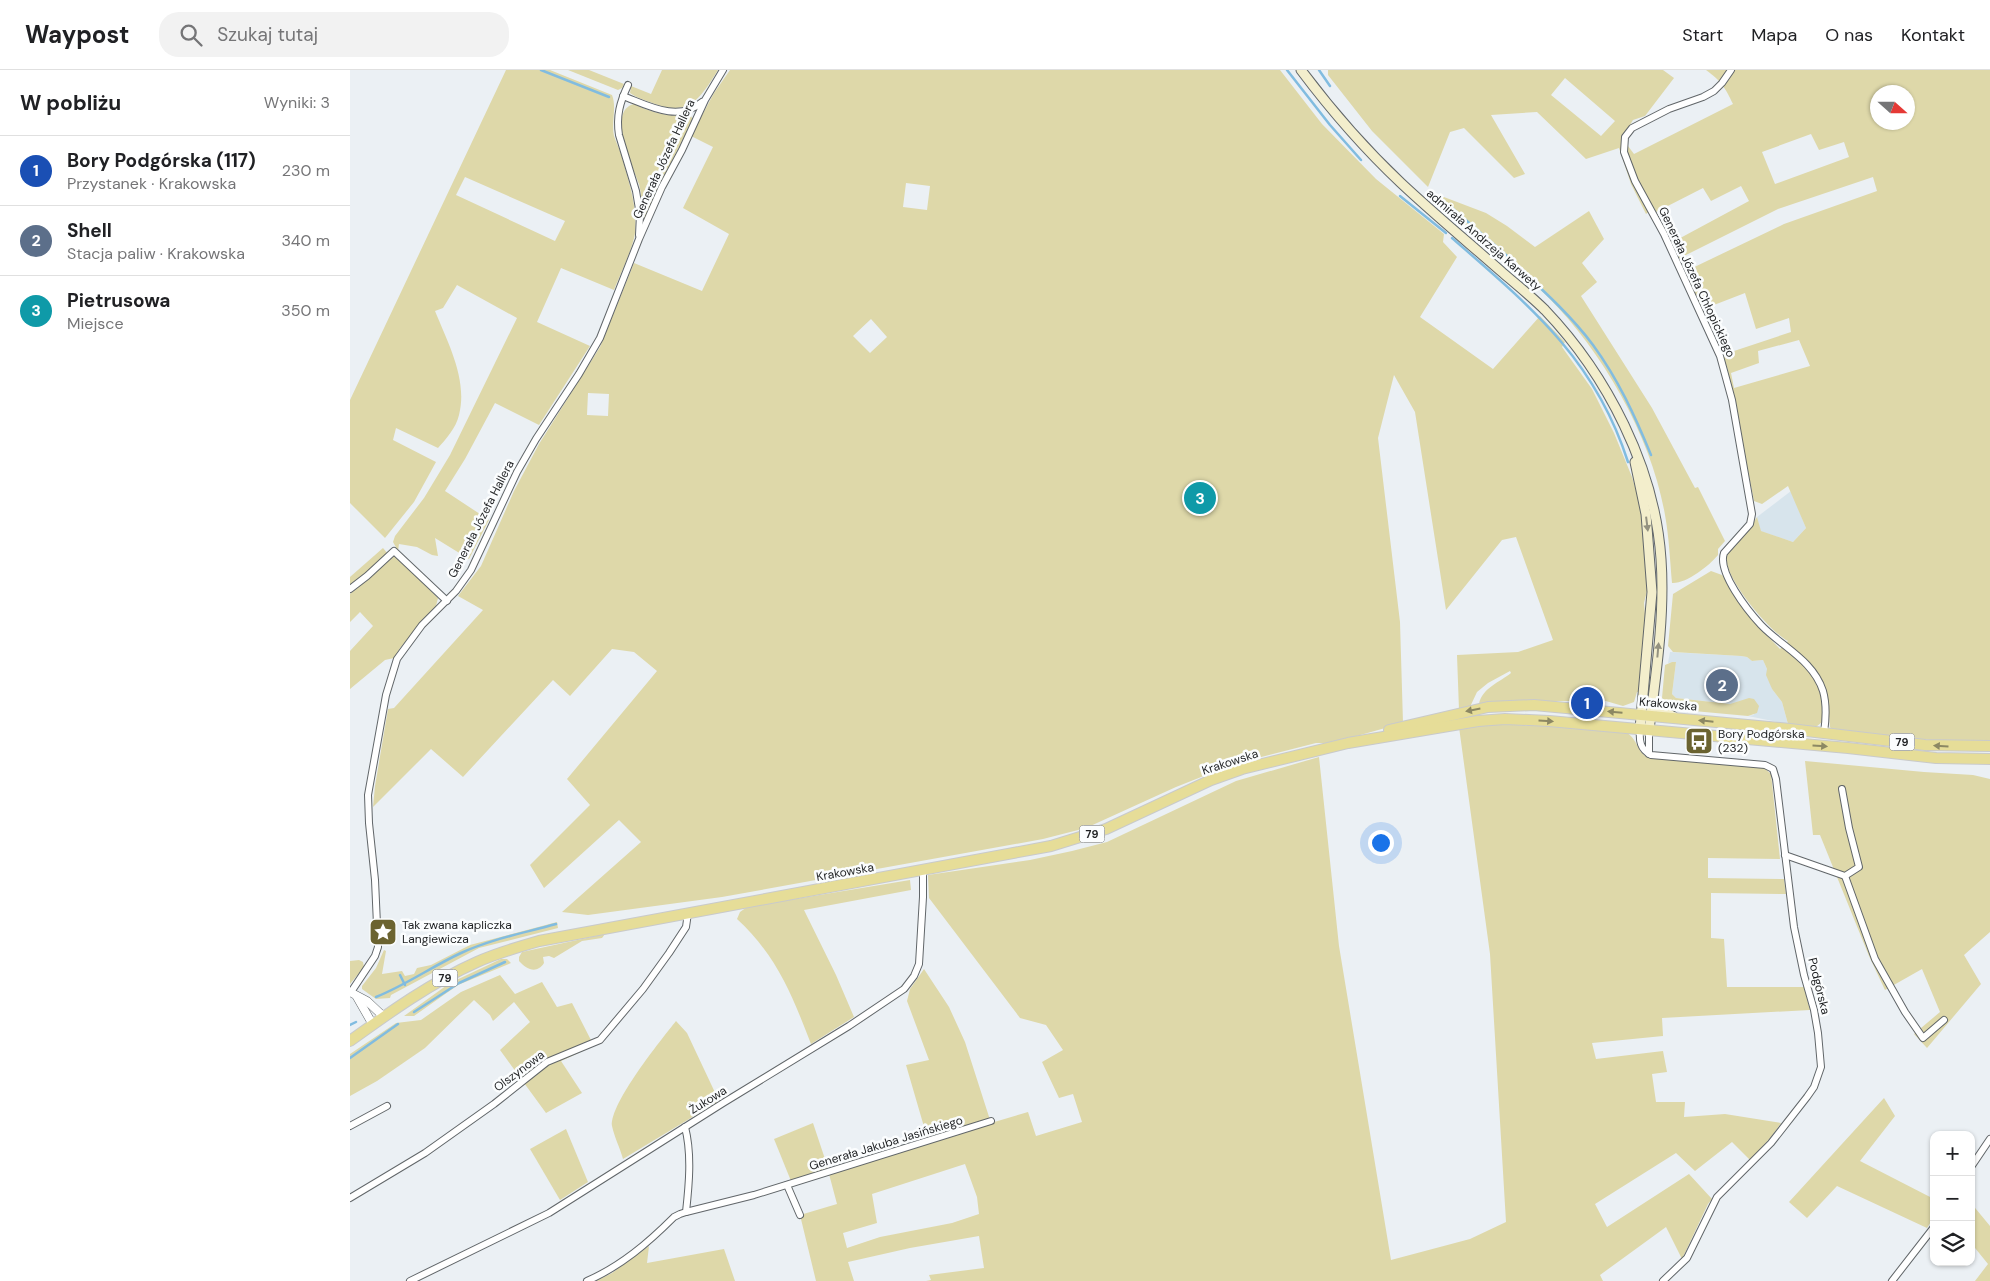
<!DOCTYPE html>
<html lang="pl">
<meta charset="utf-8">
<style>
body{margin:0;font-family:"DM Sans",sans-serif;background:#f2f2f2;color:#202124}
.controls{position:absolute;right:15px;bottom:15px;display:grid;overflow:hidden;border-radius:10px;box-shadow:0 1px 4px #0004}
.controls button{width:45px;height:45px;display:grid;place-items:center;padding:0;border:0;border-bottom:1px solid #e0e0e0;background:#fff;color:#202124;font:25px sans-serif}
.compass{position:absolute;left:1520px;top:15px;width:45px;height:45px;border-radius:50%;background:#fff;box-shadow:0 1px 4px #0004;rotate:111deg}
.you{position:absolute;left:1030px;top:772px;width:18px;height:18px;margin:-12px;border:4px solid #fff;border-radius:50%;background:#1a73e8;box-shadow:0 0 0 8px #1a73e833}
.badge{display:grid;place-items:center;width:32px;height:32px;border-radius:50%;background:#1a73e8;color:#fff;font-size:16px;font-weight:700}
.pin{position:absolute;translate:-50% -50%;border:2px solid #fff;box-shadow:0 1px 5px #0006}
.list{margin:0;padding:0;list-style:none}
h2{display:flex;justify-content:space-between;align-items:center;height:65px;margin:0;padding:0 20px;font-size:21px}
h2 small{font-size:16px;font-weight:400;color:#757577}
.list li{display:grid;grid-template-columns:32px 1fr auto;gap:15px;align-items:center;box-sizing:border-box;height:70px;padding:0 20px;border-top:1px solid #e0e0e0}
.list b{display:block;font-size:19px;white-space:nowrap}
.list p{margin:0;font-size:16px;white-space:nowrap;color:#757577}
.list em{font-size:16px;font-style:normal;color:#757577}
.icon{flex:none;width:28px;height:28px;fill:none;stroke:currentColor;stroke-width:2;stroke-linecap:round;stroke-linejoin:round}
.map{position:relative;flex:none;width:1640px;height:1211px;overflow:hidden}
header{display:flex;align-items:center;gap:30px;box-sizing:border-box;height:70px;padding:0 25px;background:#fff;border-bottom:1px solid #e0e0e0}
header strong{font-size:24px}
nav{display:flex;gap:28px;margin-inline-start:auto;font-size:18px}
.search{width:350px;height:45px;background:#f2f2f2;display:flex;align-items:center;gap:12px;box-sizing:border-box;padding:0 18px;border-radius:20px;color:#757577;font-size:19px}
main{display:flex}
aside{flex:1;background:#fff}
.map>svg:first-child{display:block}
</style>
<header>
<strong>Waypost</strong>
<div class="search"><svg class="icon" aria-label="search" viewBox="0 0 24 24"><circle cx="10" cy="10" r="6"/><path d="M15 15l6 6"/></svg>Szukaj tutaj</div>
<nav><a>Start</a><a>Mapa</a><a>O nas</a><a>Kontakt</a></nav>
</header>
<main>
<aside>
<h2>W pobliżu<small>Wyniki: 3</small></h2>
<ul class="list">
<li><span class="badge" style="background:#1a4fb4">1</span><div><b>Bory Podgórska (117)</b><p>Przystanek · Krakowska</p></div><em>230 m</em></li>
<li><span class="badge" style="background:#5c6f8a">2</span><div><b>Shell</b><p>Stacja paliw · Krakowska</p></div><em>340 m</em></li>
<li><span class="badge" style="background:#0f9aa8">3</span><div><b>Pietrusowa</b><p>Miejsce</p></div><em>350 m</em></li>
</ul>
</aside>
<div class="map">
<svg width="1640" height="1211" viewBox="0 0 1640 1211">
<rect width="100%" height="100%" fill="#ebf0f4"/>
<g fill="#d7e4ec">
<polygon points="1441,421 1456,458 1443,472 1410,461 1407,447"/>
<polygon points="1320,582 1391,586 1397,587 1402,591 1413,590 1417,599 1422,619 1432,632 1438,654 1398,646 1404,645 1394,630 1388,633 1380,634 1326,628 1322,624 1326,592 1318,593"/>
</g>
<g fill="#ded8a9" fill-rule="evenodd">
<path d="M 156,0 L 200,0 L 262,25 C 267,37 261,53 264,66 C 266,72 269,78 271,84 C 278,109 288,137 285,163 C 283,178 270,205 264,220 L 211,198 L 187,252 L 240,276 L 189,355 L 145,333 L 115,389 L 95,421 L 139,450 L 119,489 L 85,468 L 88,486 L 82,485 L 67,477 L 49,474 L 48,481 L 43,472 L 45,466 L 74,428 L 100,385 L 167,248 L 107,215 L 93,238 L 85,241 C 98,273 118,310 109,345 C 106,358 96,369 88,378 L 46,358 L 43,370 L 86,392 L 64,432 L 35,468 L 0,433 L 0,330 ZM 115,107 L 215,151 L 205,171 L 106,125 Z"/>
<polygon points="218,0 239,0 274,14 272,18 268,20"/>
<path d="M 312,0 L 368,0 C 351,27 340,47 305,34 C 297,31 287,28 280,23 L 281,16 L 301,24 Z"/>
<path d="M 380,0 L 930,0 L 972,54 L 1026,109 L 1094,164 L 1093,172 L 1107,187 L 1070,247 L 1143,299 L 1190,246 L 1215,272 L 1212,277 L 1242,319 L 1264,363 L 1282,407 L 1291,437 L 1297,521 L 1294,533 L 1295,544 L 1289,622 L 1287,622 L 1284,632 L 1273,636 L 1242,627 L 1240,623 L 1229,623 L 1228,631 L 1182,631 L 1129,634 C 1132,618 1150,612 1161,603 L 1160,601 L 1138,613 L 1127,622 L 1119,639 L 1109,640 L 1107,585 L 1168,582 L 1203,570 L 1166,467 L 1152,470 L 1096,540 L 1065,342 L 1044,305 L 1028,368 L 1050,552 L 1053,653 L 982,673 L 966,673 L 884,694 L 826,717 L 736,758 L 693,769 L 372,827 L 238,845 L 212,842 L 291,772 L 269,750 L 194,818 L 180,795 L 240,735 L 217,709 L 307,601 L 284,582 L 262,579 L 220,626 L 203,610 L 113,707 L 81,679 L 23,737 L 25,716 L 38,639 L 44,638 L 133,540 L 108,526 L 131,496 L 164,421 L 189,374 L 250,277 L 284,193 L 352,221 L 379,164 L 333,138 L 363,77 L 341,66 L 364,23 ZM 556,113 L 580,116 L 577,140 L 553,137 ZM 521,249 L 537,267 L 520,283 L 503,266 ZM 238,323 L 259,324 L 258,346 L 237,345 Z"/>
<path d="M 978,0 L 1313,0 L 1324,8 L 1295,46 L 1283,50 L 1272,68 L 1284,84 L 1383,34 C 1375,17 1371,11 1356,0 L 1640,0 L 1640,671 C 1587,673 1534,666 1482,660 L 1480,657 L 1478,635 L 1473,635 L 1472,652 L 1466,657 L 1438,654 L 1432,632 L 1422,619 L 1416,605 L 1417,599 L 1413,590 L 1402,591 L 1397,587 L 1391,586 L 1323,582 L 1318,576 L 1323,524 L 1361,501 L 1372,505 L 1378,511 L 1394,538 L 1408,556 L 1430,579 L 1438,571 C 1421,563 1367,501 1378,483 C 1385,469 1399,460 1407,447 L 1411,461 L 1443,472 L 1456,458 L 1438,416 L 1412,434 L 1404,431 L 1377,297 L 1372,285 L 1441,262 L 1439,248 L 1406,259 L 1395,223 L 1351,240 L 1334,202 L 1434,154 L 1527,121 L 1523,107 L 1428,139 L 1328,189 L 1321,173 L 1399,131 L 1391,116 L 1361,131 L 1353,118 L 1306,142 L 1304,138 L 1296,144 L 1281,114 L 1269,78 L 1236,89 L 1187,42 L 1141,45 L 1175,104 L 1164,108 L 1114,58 L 1100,62 L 1078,117 L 1022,61 L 978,5 ZM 1215,8 L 1265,51 L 1251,66 L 1201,25 ZM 1528,22 L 1558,22 L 1558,52 L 1528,52 ZM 1461,64 L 1469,80 L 1494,72 L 1499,87 L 1425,114 L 1412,82 ZM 1449,270 L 1460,296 L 1384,318 L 1381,303 L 1409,293 L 1408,281 Z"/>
<path d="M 284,34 C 303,43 319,48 340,44 L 343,50 L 314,106 L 294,153 C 292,140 292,126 289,114 C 283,96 256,41 284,34 Z"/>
<path d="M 1086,124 L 1136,143 L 1157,156 L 1185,177 L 1239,141 L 1254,169 L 1232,193 L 1247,212 L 1231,226 L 1302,338 L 1345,418 L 1348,417 L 1375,471 L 1368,479 L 1368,485 C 1359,496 1336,514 1322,513 C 1320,490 1319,467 1315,445 C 1302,368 1253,282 1198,227 C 1162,192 1121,161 1083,128 Z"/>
<polygon points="33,478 38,484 30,492 0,517 0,507"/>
<polygon points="45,485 88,528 86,536 50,578 44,588 35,590 0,619 0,581 23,556 10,542 0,552 0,524"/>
<polygon points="1322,592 1326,592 1322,624 1326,628 1380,634 1399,628 1404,629 1409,636 1407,643 1398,646 1322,639 1322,632 1316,631 1312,628 1315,595"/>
<path d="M 1134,654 L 1197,656 L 1277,663 C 1288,669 1287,684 1300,688 L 1413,697 L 1421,704 L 1430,789 L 1358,788 L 1358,808 L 1434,809 L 1436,824 L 1361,823 L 1361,868 L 1374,869 L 1377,917 L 1454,917 L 1460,940 L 1312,948 L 1313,966 L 1242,973 L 1246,989 L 1313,981 L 1317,1002 L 1302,1004 L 1306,1032 L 1335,1032 L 1334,1047 L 1375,1044 L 1431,1053 L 1421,1067 L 1400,1090 L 1382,1072 L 1345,1101 L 1326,1083 L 1245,1134 L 1257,1157 L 1339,1104 L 1362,1129 L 1358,1134 L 1332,1189 L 1316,1157 L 1250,1205 L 1253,1211 L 576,1211 L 581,1210 L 579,1205 L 634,1198 L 629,1166 L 560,1178 L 498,1192 L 504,1211 L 466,1211 L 450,1145 L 487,1134 L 479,1104 L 608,1065 L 606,1059 L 577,1067 L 556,995 L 579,990 L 557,931 L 560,919 L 574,899 L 599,937 L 615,972 L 641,1053 L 678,1042 L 686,1066 L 732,1052 L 723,1024 L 709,1028 L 692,992 L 713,980 L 696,955 L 670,948 L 579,828 L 578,805 L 680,790 L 722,781 L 757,772 L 886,711 L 969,687 L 989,876 L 1041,1190 L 1120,1169 L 1156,1152 L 1140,884 L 1109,657 ZM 615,1094 L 627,1127 L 629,1144 L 602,1153 L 530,1167 L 497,1178 L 493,1163 L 527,1153 L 522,1124 Z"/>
<polygon points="1455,691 1574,702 1623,705 1640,709 1640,862 1614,885 1631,914 1577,978 1564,964 1590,942 1572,899 1535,920 1519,886 1470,765 1463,765"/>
<path d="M 560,810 L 561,820 L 454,840 L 486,905 L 504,947 L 461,974 C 442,925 427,886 387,849 L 390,842 L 397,837 Z"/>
<polygon points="207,852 208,858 129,878 41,925 40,928 26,929 12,919 12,916 26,898 34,880 36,881 32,904 52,901 55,906 64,904 67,898 81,895 120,875"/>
<path d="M 255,864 L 252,868 L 232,871 L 204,888 L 199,886 L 193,887 L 194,893 C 187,904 177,900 169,891 L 169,887 L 172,882 Z"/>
<polygon points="151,889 157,889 161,893 108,915 64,946 54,946 100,913"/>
<polygon points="9,890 13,892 14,897 0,914 0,891"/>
<polygon points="150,905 165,924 192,912 207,937 222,933 244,976 211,991 232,1023 196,1043 150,980 180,952 164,932 143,951 140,945 124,930 75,978 27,1011 0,1026 0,984 46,953 71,950 111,922"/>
<path d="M 326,951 L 337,963 L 369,1031 L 273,1089 C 270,1078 264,1066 262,1056 C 260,1033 311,970 326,951 Z"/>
<polygon points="1534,1028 1545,1046 1510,1091 1584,1129 1584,1147 1577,1158 1487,1116 1457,1148 1439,1132"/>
<polygon points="463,1053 478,1098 441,1111 424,1069"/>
<polygon points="216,1059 238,1112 210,1130 180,1079"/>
<polygon points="1621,1133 1640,1156 1640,1211 1625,1211 1638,1194 1621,1173"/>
<polygon points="299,1176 297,1193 374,1179 385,1211 246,1211 262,1203"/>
</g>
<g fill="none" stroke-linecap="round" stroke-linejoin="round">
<g stroke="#81bce0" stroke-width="2.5">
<polyline points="191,0 259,27"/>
<polyline points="937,0 980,55 1011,90"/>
<polyline points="969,0 980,16"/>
<polyline points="1050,126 1096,163"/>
<polyline points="1102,138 1164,192"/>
<path d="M 1102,168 C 1181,237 1245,289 1278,392"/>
<path d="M 1171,200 C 1196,223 1223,248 1243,275 C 1268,309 1285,346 1301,385"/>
<polyline points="50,905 55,915"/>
<path d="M 26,927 C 56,915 81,897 111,883 C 141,869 174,863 206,854"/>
<polyline points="64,942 109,913 155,892"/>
<polyline points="0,955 6,952"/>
<polyline points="0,988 48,954"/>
</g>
<defs>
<g id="minor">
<path d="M 1381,0 L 1372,13 L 1364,21 L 1353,27 L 1319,39 L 1282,58 L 1275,67 L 1274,82 L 1285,111 L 1314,164 L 1370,286 L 1382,330 L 1402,444 L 1400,454 L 1374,483 C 1367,502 1398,541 1411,555 C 1432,577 1463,590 1473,621 C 1477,635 1476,649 1474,663"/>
<path d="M 278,15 C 270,32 266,46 269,65 L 286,121 L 290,145 L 289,165"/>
<path d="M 273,26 C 297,35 328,53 352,32"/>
<polyline points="0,519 17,506 44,481 97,531"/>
<path d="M 1290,659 C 1289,671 1290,679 1301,685 L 1415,695 L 1423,699 L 1426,709 L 1444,857 L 1454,905 L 1464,940 L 1468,963 L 1471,997 L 1464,1017 L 1457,1027 L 1421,1073 L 1367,1127 L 1337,1188 L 1313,1211"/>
<polyline points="1299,684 1299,660"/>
<polyline points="1435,785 1495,806 1509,797 1499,758 1492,719"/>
<polyline points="1495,806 1525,889 1555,942 1573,968 1594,950"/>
<polyline points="1,922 25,886 28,877 25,810 19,753 18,725 36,625 47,589 72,555 106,521 121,500 167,402 186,369 229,304 250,268 289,169 312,117 332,80 355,30 373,0"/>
<polyline points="0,1056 37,1036"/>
<polyline points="1621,1097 1640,1069"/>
<polyline points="437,1115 450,1145"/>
<polyline points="0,1128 75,1083 144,1034 197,992 250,970 293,919 319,883 336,857 338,843"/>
<polyline points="336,1142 404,1125 641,1051"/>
<polyline points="60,1211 199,1143 373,1033 499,956 554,919 564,906 569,894 573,827 573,800"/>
<path d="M 237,1211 C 271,1196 298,1173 324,1147 L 330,1144 L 336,1142 C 339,1115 342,1084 335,1057"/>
<polyline points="1542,1211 1584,1157"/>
</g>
<g id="tertiary">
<polyline points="0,922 17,931 34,947"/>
<polyline points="7,927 23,955"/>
</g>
<g id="secondary">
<path d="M 951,0 C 981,40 1015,79 1051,113 C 1084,144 1119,173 1153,203 C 1167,215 1182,227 1195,240 C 1257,305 1305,398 1311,489 C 1315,545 1306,604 1299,660"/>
<polyline points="1285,392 1296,444 1302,522 1290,659"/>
<polyline points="1303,628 1310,639 1324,647"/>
</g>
<g id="primary">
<polyline points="1039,660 1138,637 1184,635 1440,659 1575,675 1640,676"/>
<path d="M 0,971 C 40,942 82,912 127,892 C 147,883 168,877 189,871 L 701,776 L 756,759 L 861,710 L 892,699 L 998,673 L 1128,651 L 1155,649 L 1199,651 L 1498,678 L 1586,688 L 1640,689"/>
</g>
</defs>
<use href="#minor" stroke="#616669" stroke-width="8"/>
<use href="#tertiary" stroke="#616669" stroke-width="9"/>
<use href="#secondary" stroke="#616669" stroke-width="11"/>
<use href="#primary" stroke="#c9caca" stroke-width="12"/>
<use href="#minor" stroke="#fff" stroke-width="6"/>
<use href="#tertiary" stroke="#fff" stroke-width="8"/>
<use href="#secondary" stroke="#f3eecc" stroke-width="9"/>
<use href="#primary" stroke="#e6dd98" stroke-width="10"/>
</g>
<defs><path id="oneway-solid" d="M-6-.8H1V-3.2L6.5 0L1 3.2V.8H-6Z" transform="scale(1.25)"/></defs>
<g fill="#949280">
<use href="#oneway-solid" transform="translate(1297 454) rotate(83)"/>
<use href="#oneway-solid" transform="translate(1308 580) rotate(-85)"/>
</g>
<g fill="#8c8863">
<use href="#oneway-solid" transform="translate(1123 640) rotate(169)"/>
<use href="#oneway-solid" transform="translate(1265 642) rotate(-175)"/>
<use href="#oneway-solid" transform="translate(1196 651) rotate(4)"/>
<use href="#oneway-solid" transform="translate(1356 651) rotate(-174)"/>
<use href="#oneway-solid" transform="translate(1470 676) rotate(4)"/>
<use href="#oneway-solid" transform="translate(1591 676) rotate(-176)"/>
</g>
<defs>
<symbol id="bus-square" viewBox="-11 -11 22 22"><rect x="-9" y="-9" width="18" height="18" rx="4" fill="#6b6330" stroke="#fbfdfe"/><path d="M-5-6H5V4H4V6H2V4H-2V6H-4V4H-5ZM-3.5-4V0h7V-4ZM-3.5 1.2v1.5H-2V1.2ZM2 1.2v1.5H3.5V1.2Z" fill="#fff"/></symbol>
<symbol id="sight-square" viewBox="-11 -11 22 22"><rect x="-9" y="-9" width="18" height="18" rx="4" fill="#6b6330" stroke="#fbfdfe"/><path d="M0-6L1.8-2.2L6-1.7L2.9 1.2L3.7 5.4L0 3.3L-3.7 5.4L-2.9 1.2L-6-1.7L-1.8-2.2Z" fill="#fff"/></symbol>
</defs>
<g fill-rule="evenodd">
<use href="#bus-square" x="1333" y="655" width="32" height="32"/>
<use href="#sight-square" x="17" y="846" width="32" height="32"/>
</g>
<g text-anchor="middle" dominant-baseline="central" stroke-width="5" stroke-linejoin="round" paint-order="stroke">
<g fill="#fbfdfe" stroke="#616365" stroke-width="1">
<rect x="1539.5" y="663.5" width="25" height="17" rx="4"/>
<rect x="729.5" y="755.5" width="25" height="17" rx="4"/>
<rect x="82.5" y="899.5" width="25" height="17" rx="4"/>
</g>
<g font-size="11" font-weight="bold" fill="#1f2123">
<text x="1552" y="672">79</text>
<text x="742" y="764">79</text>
<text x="95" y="908">79</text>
</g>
<g font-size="12" fill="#1f2123" stroke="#fbfdfe">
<text transform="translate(314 89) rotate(-65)">Generała Józefa Hallera</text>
<text transform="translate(1134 170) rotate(41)">admirała Andrzeja Karwety</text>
<text transform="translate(1347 212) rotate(65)">Generała Józefa Chłopickiego</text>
<text transform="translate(131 449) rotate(-63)">Generała Józefa Hallera</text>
<text transform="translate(1318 634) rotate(5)">Krakowska</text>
<text transform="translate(880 692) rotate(-18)">Krakowska</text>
<text transform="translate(495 802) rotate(-10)">Krakowska</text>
<text transform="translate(1469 916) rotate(76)">Podgórska</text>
<text transform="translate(169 1001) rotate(-37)">Olszynowa</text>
<text transform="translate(358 1030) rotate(-32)">Żukowa</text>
<text transform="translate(536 1073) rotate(-17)">Generała Jakuba Jasińskiego</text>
</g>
<g font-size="12" fill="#1f2123" stroke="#fbfdfe" text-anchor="start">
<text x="1368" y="664">Bory Podgórska<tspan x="1368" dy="14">(232)</tspan></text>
<text x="52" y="855">Tak zwana kapliczka<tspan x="52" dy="14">Langiewicza</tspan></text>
</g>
</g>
</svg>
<div class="controls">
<button>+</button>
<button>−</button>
<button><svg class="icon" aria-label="layers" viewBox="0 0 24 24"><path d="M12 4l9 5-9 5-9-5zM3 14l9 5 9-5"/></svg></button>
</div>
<svg class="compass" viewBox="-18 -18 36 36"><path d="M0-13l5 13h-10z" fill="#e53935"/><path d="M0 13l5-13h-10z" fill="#757577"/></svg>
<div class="you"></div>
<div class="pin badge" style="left:1237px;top:633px;background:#1a4fb4">1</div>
<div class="pin badge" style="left:1372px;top:615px;background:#5c6f8a">2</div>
<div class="pin badge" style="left:850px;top:428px;background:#0f9aa8">3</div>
</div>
</main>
